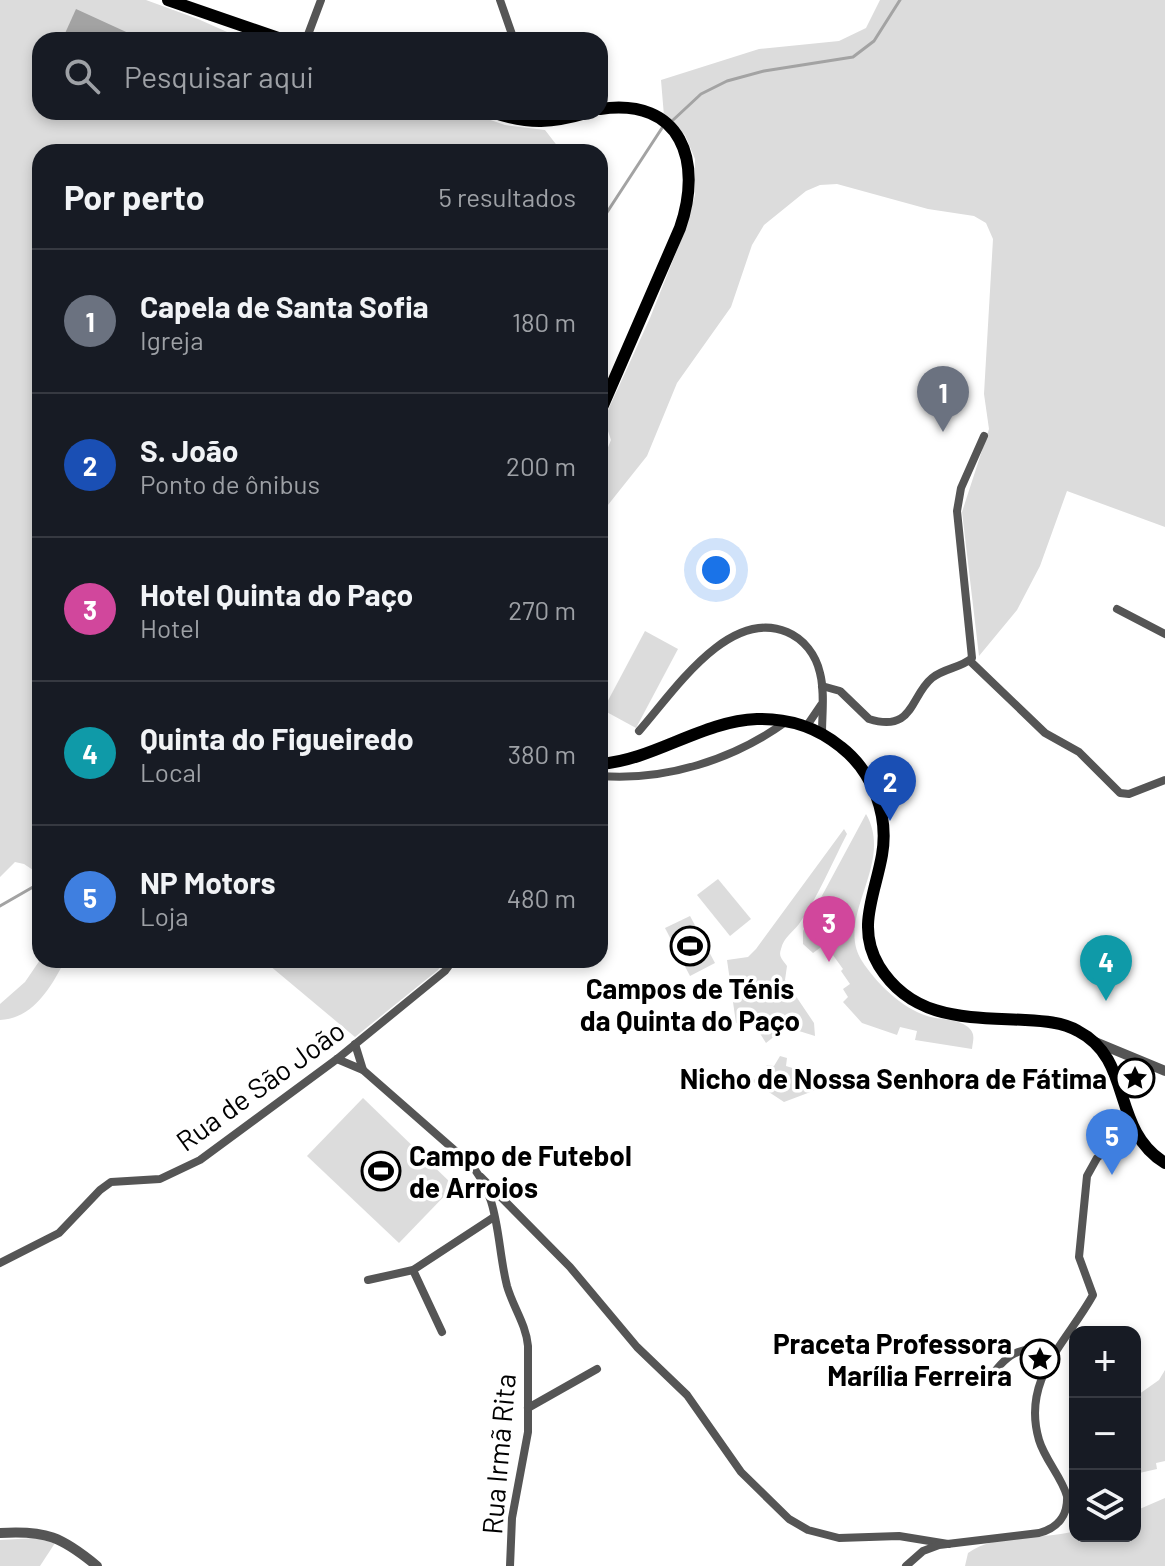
<!DOCTYPE html>
<html lang="pt">
<meta charset="utf-8">
<style>
body{margin:0;font-family:Barlow,sans-serif;background:#242831;color:#f1f3f6}
.controls{position:absolute;right:24px;bottom:24px;display:grid;overflow:hidden;border-radius:16px;box-shadow:0 4px 12px #0003}
.controls button{width:72px;height:72px;display:grid;place-items:center;padding:0;border:0;border-bottom:2px solid #363941;background:#171b24;color:#f1f3f6;font:40px sans-serif}
.you{position:absolute;left:716px;top:570px;width:28px;height:28px;margin:-20px;border:6px solid #fff;border-radius:50%;background:#1a73e8;box-shadow:0 0 0 12px #1a73e833}
.badge{display:grid;place-items:center;width:52px;height:52px;border-radius:50%;background:#858687;color:#fff;font-size:26px;font-weight:700}
.pin{position:absolute;translate:-50% -66px;filter:drop-shadow(0 2px 4px #0008)}
.pin::after{content:'';position:absolute;top:42px;width:28px;height:24px;background:inherit;clip-path:polygon(0 0,100% 0,50% 100%)}
.list{margin:0;padding:0;list-style:none}
h2{display:flex;justify-content:space-between;align-items:center;height:104px;margin:0;padding:0 32px;font-size:34px}
h2 small{font-size:26px;font-weight:400;color:#9ea1a6}
.list li{display:grid;grid-template-columns:52px 1fr auto;gap:24px;align-items:center;box-sizing:border-box;height:144px;padding:0 32px;border-top:2px solid #363941}
.list b{display:block;font-size:30px;white-space:nowrap}
.list p{margin:0;font-size:26px;white-space:nowrap;color:#9ea1a6}
.list em{font-size:26px;font-style:normal;color:#9ea1a6}
.icon{flex:none;width:44px;height:44px;fill:none;stroke:currentColor;stroke-width:2;stroke-linecap:round;stroke-linejoin:round}
.map{position:relative;flex:none;width:1165px;height:1566px;overflow:hidden}
.search{position:absolute;background:#171b24;box-shadow:0 4px 12px #0003;left:32px;top:32px;width:576px;height:88px;display:flex;align-items:center;gap:20px;box-sizing:border-box;padding:0 28px;border-radius:24px;color:#9ea1a6;font-size:30px}
.panel{position:absolute;background:#171b24;box-shadow:0 4px 12px #0003;left:32px;top:144px;width:576px;height:824px;border-radius:24px}
.map>svg:first-child{display:block}
</style>
<div class="map">
<svg width="1165" height="1566" viewBox="0 0 1165 1566">
<rect width="100%" height="100%" fill="#fff"/>
<g fill="#dcdcdc">
<polygon points="0,0 146,0 198,19 245,40 40,40 40,112 467,112 505,125 545,130 562,152 40,152 40,865 33,870 24,864 15,862 0,877"/>
<polygon points="880,0 1165,0 1165,527 1067,491 1040,566 1017,610 979,656 962,512 989,429 984,394 993,239 986,223 974,216 928,209 837,184 820,185 806,191 764,225 752,245 731,307 677,383 647,456 600,515 600,467 611,440 604,419 650,318 685,230 695,195 695,159 685,135 664,116 661,80 759,49 839,41 866,28"/>
<polygon points="645,631 678,649 636,728 603,710"/>
<path d="M 866,814 C 895,864 834,917 862,961 C 876,983 902,1008 927,1016 C 940,1020 956,1018 968,1027 C 976,1034 973,1040 972,1049 L 915,1040 L 917,1031 L 900,1027 L 897,1035 L 862,1023 L 843,1002 L 848,997 L 843,989 L 850,984 L 841,971 L 843,969 L 825,944 L 813,953 L 803,944 L 803,931 Z"/>
<path d="M 844,829 L 847,834 C 832,863 818,897 799,924 C 792,933 784,937 781,949 C 778,957 783,960 787,966 L 785,980 L 814,1023 L 815,1036 L 786,1027 L 766,1043 L 752,1021 L 736,1023 L 727,960 L 748,957 L 756,949 Z"/>
<polygon points="718,879 751,919 730,936 697,895"/>
<polygon points="690,916 715,963 690,976 665,928"/>
<path d="M 40,960 L 65,960 C 52,986 33,1019 0,1020 L 0,1004 L 25,982 Z"/>
<polygon points="263,960 445,960 438,970 355,1037"/>
<polygon points="780,1056 787,1058 786,1066 837,1082 784,1102 752,1081 761,1075 767,1065 774,1066"/>
<polygon points="363,1098 454,1186 399,1243 307,1156"/>
<polygon points="1165,1370 1165,1461 1156,1463 1157,1469 1135,1474 1135,1397 1159,1380"/>
<path d="M 1165,1498 L 1165,1566 L 965,1566 L 968,1553 C 998,1532 1040,1541 1075,1531 L 1075,1536 L 1135,1536 L 1135,1511 Z"/>
<polygon points="36,1538 55,1543 40,1566 0,1566 0,1540"/>
</g>
<polygon fill="#a3a3a3" points="76,9 135,36 133,40 62,40"/>
<g fill="none" stroke-linecap="round" stroke-linejoin="round">
<g stroke="#a3a3a3" stroke-width="3">
<polyline points="672,121 701,94 727,81 764,71 853,57 874,41 900,0"/>
<polyline points="600,223 662,128"/>
<polyline points="0,906 40,883"/>
</g>
<g stroke="#555" stroke-width="8">
<polyline points="500,0 514,40"/>
<polyline points="306,40 321,0"/>
<polyline points="1117,609 1165,634"/>
<polyline points="970,661 1045,733 1079,752 1120,793 1129,794 1165,780"/>
<path d="M 822,686 L 840,691 L 869,719 C 914,733 910,696 932,678 C 944,668 961,668 972,658 L 957,511 L 961,488 L 984,436"/>
<polyline points="806,727 821,705"/>
<path d="M 639,731 C 672,694 728,607 787,632 C 804,639 816,655 820,673 C 825,692 822,714 822,734"/>
<path d="M 600,776 C 666,781 733,760 787,721"/>
<polyline points="355,1044 363,1070"/>
<path d="M 337,1059 L 363,1070 L 468,1162 C 501,1195 496,1243 507,1286 C 513,1307 526,1324 528,1346 L 528,1432 L 512,1518 L 510,1566"/>
<polyline points="481,1177 570,1267 637,1347 687,1395 741,1472 789,1519 808,1530 839,1538 899,1536 948,1544"/>
<polyline points="0,1263 59,1233 100,1190 111,1182 160,1179 200,1160 337,1059 445,971 453,960"/>
<polyline points="413,1270 442,1332"/>
<polyline points="368,1280 413,1270 494,1217"/>
<path d="M 986,1383 C 1008,1353 1016,1346 1054,1350"/>
<polyline points="528,1408 597,1369"/>
<path d="M 906,1566 L 923,1551 L 939,1545 L 1039,1533 C 1058,1528 1068,1515 1067,1496 C 1061,1476 1045,1460 1039,1440 C 1021,1379 1067,1342 1093,1295 L 1079,1257 L 1087,1176 L 1097,1158 L 1132,1129"/>
</g>
<g stroke="#555" stroke-width="10">
<polyline points="1093,1041 1165,1071"/>
<polyline points="1122,1096 1131,1071 1137,1067 1150,1066"/>
<path d="M 0,1533 C 46,1530 62,1537 97,1566"/>
</g>
<g stroke="#000" stroke-width="12">
<polyline points="168,0 284,40"/>
<path d="M 600,109 C 682,97 703,162 680,228 L 600,412"/>
<path d="M 492,112 C 530,125 552,123 590,112"/>
<path d="M 600,764 C 654,760 702,721 757,719 C 787,718 817,727 841,747 C 873,772 889,815 882,855 C 875,895 856,928 879,966 C 913,1021 969,1017 1025,1020 C 1043,1021 1062,1022 1078,1031 C 1134,1060 1110,1129 1165,1163"/>
</g>
</g>
<defs>
<symbol id="stadium-ring" viewBox="-11 -11 22 22"><circle r="9.5" fill="#fff" stroke="#000" stroke-width="1.5"/><path d="M0-5a6.5 5 0 1 0 0 10a6.5 5 0 1 0 0-10ZM-3.5-1.8h7v3.6h-7Z" fill="#000"/></symbol>
<symbol id="sight-ring" viewBox="-11 -11 22 22"><circle r="9.5" fill="#fff" stroke="#000" stroke-width="1.5"/><path d="M0-6L1.8-2.2L6-1.7L2.9 1.2L3.7 5.4L0 3.3L-3.7 5.4L-2.9 1.2L-6-1.7L-1.8-2.2Z" fill="#000"/></symbol>
</defs>
<g fill-rule="evenodd">
<use href="#stadium-ring" x="668" y="924" width="44" height="44"/>
<use href="#sight-ring" x="1113" y="1056" width="44" height="44"/>
<use href="#stadium-ring" x="359" y="1149" width="44" height="44"/>
<use href="#sight-ring" x="1018" y="1337" width="44" height="44"/>
</g>
<g text-anchor="middle" dominant-baseline="central" stroke-width="7" stroke-linejoin="round" paint-order="stroke">
<g font-size="28" font-weight="bold" fill="#000" stroke="#fff" text-anchor="end">
<text x="690" y="988" text-anchor="middle">Campos de Ténis<tspan x="690" dy="32">da Quinta do Paço</tspan></text>
<text x="1107" y="1078">Nicho de Nossa Senhora de Fátima</text>
<text x="409" y="1155" text-anchor="start">Campo de Futebol<tspan x="409" dy="32">de Arroios</tspan></text>
<text x="1012" y="1343">Praceta Professora<tspan x="1012" dy="32">Marília Ferreira</tspan></text>
</g>
<g font-size="28" fill="#000" stroke="#fff">
<text transform="translate(260 1085) rotate(-36)">Rua de São João</text>
<text transform="translate(498 1454) rotate(-85)">Rua Irmã Rita</text>
</g>
</g>
</svg>
<div class="controls">
<button>+</button>
<button>−</button>
<button><svg class="icon" aria-label="layers" viewBox="0 0 24 24"><path d="M12 4l9 5-9 5-9-5zM3 14l9 5 9-5"/></svg></button>
</div>
<div class="you"></div>
<div class="pin badge" style="left:943px;top:432px;background:#6b7280">1</div>
<div class="pin badge" style="left:890px;top:821px;background:#1a4fb4">2</div>
<div class="pin badge" style="left:829px;top:962px;background:#d1479c">3</div>
<div class="pin badge" style="left:1106px;top:1001px;background:#0f9aa8">4</div>
<div class="pin badge" style="left:1112px;top:1175px;background:#3f7fe0">5</div>
<div class="search"><svg class="icon" aria-label="search" viewBox="0 0 24 24"><circle cx="10" cy="10" r="6"/><path d="M15 15l6 6"/></svg>Pesquisar aqui</div>
<section class="panel">
<h2>Por perto<small>5 resultados</small></h2>
<ul class="list">
<li><span class="badge" style="background:#6b7280">1</span><div><b>Capela de Santa Sofia</b><p>Igreja</p></div><em>180 m</em></li>
<li><span class="badge" style="background:#1a4fb4">2</span><div><b>S. João</b><p>Ponto de ônibus</p></div><em>200 m</em></li>
<li><span class="badge" style="background:#d1479c">3</span><div><b>Hotel Quinta do Paço</b><p>Hotel</p></div><em>270 m</em></li>
<li><span class="badge" style="background:#0f9aa8">4</span><div><b>Quinta do Figueiredo</b><p>Local</p></div><em>380 m</em></li>
<li><span class="badge" style="background:#3f7fe0">5</span><div><b>NP Motors</b><p>Loja</p></div><em>480 m</em></li>
</ul>
</section>
</div>
